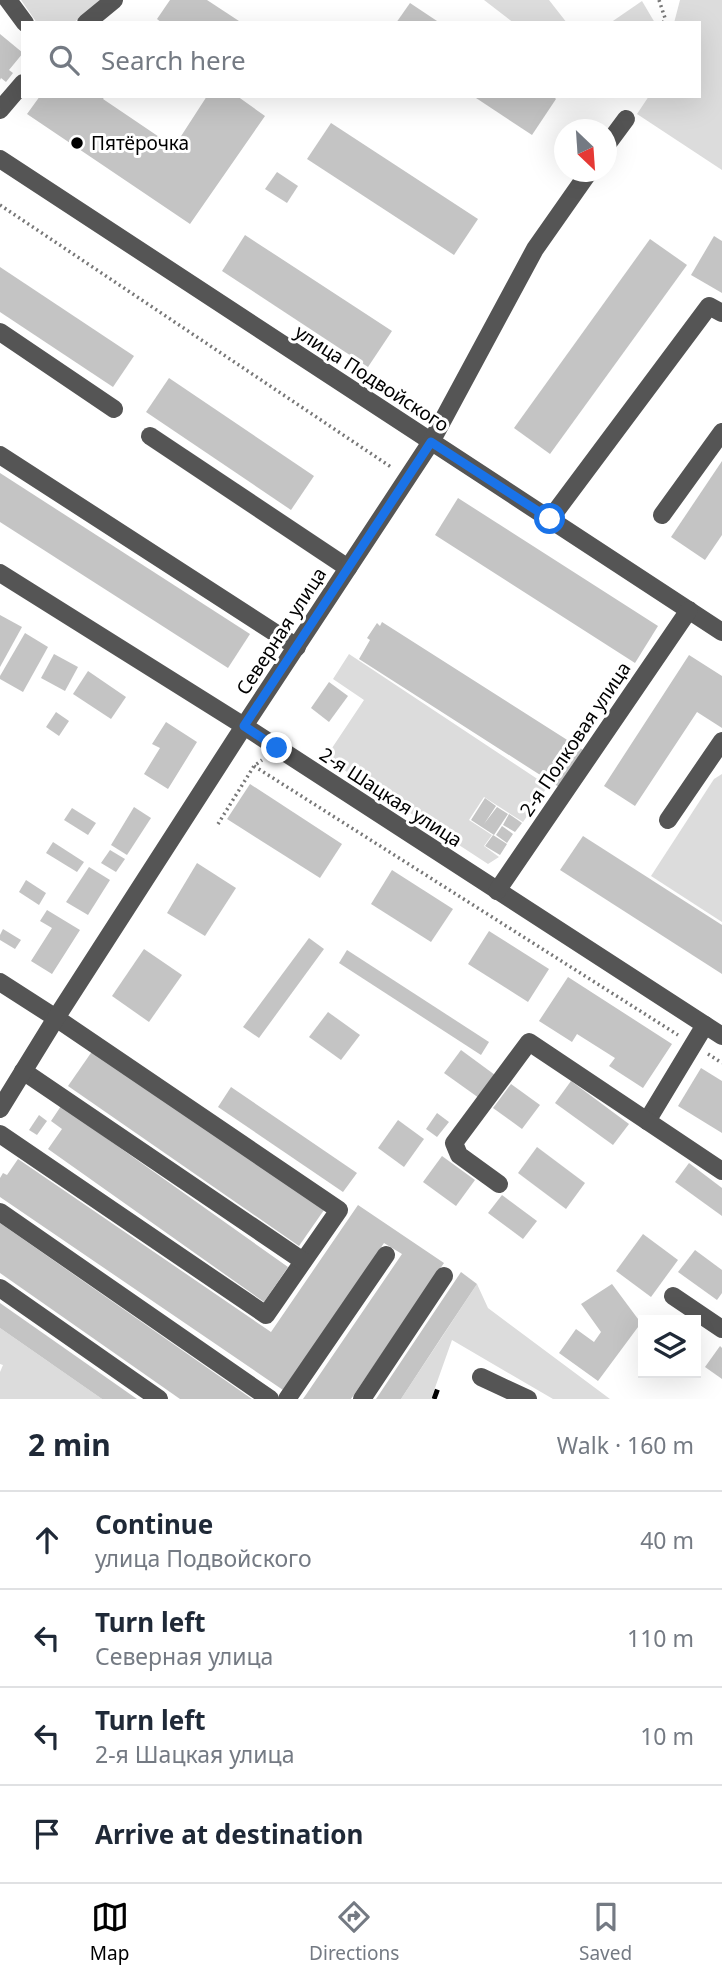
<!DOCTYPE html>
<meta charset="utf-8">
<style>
body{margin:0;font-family:"Noto Sans",sans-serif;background:#f2f2f3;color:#1f2937}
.controls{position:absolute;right:21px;bottom:21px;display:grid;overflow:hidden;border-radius:0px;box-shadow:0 7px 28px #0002}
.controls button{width:63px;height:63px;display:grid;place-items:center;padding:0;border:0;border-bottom:2px solid #e0e1e3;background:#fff;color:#1f2937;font:35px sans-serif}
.compass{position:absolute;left:554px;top:119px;width:63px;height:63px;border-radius:50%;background:#fff;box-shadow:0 7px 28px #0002;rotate:155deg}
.stop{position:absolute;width:21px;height:21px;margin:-16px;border:5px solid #1a73e8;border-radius:50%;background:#fff}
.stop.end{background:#1a73e8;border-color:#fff;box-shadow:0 2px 7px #0008}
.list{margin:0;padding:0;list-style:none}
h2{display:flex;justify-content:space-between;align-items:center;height:91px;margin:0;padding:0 28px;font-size:30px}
h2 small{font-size:23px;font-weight:400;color:#747a83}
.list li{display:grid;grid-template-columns:46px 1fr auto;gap:21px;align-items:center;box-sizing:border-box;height:98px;padding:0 28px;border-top:2px solid #e0e1e3}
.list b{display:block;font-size:26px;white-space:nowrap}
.list p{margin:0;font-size:23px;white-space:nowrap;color:#747a83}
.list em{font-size:23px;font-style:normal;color:#747a83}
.icon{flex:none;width:38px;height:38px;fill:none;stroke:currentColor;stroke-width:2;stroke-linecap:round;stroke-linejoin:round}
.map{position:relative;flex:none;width:722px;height:1399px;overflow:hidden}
.search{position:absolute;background:#fff;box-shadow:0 7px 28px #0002;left:21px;right:21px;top:21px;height:77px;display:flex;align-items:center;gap:18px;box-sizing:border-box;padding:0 24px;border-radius:0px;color:#747a83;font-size:26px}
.sheet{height:483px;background:#fff}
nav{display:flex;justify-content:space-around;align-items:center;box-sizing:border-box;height:98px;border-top:2px solid #e0e1e3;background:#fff;font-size:19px;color:#747a83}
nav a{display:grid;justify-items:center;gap:4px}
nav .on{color:#000}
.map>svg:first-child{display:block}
</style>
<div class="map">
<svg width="722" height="1399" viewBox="0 0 722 1399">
<rect width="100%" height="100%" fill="#fff"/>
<g fill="#dcdcdc">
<polygon points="21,0 102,0 73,23 37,23"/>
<polygon points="484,0 549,0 567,23 514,23"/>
<polygon points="680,0 722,0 722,170 637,114 649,96 699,96 699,23 674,23"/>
<polygon points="642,1 655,23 610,23"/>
<polygon points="349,654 548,786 523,822 484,797 469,820 492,835 484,846 499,857 488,864 335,764 332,757 332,748 364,700 333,679"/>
<polygon points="722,774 722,922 651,876 714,779"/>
<polygon points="477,1284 488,1308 610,1399 553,1399 452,1340 431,1399 401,1399"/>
<polygon points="0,1328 102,1399 0,1399 0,1372 3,1365 0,1364"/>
</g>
<g fill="#c4c4c4">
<polygon points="170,0 207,0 242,23 162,23 157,19"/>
<polygon points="410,3 440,23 396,23"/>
<polygon points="0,34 23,53 9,70 13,73 6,82 1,78 0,80"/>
<polygon points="40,96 105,96 103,99 174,147 207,96 237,96 265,116 190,224 27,114"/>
<polygon points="473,96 553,96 556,99 532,135"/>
<polygon points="331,123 478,219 454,255 307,159"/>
<polygon points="277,172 298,186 287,203 265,189"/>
<polygon points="245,235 392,331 368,367 222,271"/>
<polygon points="714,236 722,241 722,293 691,275"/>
<polygon points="650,239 687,265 550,454 514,428"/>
<polygon points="0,267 134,356 113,387 0,312"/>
<polygon points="169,378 314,476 291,510 146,412"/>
<polygon points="722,461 722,535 705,560 671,537"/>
<polygon points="0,473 250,634 228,668 0,522"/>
<polygon points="458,498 658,626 635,663 435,535"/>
<polygon points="0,615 22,627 0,667"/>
<polygon points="382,622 583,750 559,787 359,659 370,640 367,638 377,623 380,626"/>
<polygon points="25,633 48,647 23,692 0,679 0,676"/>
<polygon points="54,654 78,667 65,691 41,678"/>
<polygon points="689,655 722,676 722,728 697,712 635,806 604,786"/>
<polygon points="88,671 126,697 111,719 73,694"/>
<polygon points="329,682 348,696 329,722 311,708"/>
<polygon points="56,712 69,721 59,736 46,727"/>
<polygon points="166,722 197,742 168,789 144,774 160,748 152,744"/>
<polygon points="250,784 342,844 320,878 227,819"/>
<polygon points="485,798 496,806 484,824 497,807 508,814 494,835 471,820"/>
<polygon points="134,807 151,818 127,855 111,845"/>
<polygon points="72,808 96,823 88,835 64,820"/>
<polygon points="509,814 522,823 515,832 503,825"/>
<polygon points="502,826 513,834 507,843 496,835"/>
<polygon points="493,835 507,844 500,855 485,846"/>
<polygon points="583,836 722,925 722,974 560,870"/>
<polygon points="53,842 84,862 77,872 46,853"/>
<polygon points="110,850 125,859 116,872 101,863"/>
<polygon points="197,863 236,888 205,936 167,913"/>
<polygon points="89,867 110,880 88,915 66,902"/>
<polygon points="392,870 453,909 431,942 371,904"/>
<polygon points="26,880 46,893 39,905 19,892"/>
<polygon points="47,910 80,930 52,974 31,961 52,928 40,921"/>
<polygon points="3,929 21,940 15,949 0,940 0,935"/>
<polygon points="489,931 549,969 528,1002 468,964"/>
<polygon points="309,938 324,949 259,1038 243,1027"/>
<polygon points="144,949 182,975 149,1022 112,996"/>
<polygon points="347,950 489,1042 481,1055 339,963"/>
<polygon points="568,977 672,1044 643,1088 609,1066 615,1058 577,1034 572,1042 539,1021"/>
<polygon points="328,1012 360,1035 341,1060 309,1037"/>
<polygon points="93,1050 324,1210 299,1246 68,1086"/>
<polygon points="461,1050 495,1075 479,1098 444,1073"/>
<polygon points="701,1068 722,1081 722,1133 678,1106"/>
<polygon points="571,1081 629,1124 613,1145 555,1103"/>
<polygon points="511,1084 540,1105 522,1129 493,1108"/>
<polygon points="231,1087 357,1173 343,1192 218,1107"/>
<polygon points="61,1106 288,1267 264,1302 48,1149 62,1129 51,1121"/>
<polygon points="437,1113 449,1122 437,1137 426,1129"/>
<polygon points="39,1115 47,1121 37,1135 29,1130"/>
<polygon points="398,1120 424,1139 404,1167 378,1148"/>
<polygon points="537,1147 585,1183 566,1209 518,1173"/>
<polygon points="442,1156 475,1180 456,1206 423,1182"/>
<polygon points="18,1159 271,1332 358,1205 444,1263 351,1399 303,1399 402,1254 384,1243 283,1390 0,1197 0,1178 3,1173 7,1175"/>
<polygon points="689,1163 722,1188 722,1216 675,1182"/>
<polygon points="502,1195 537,1221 523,1239 488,1213"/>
<polygon points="0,1223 252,1399 180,1399 0,1273"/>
<polygon points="643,1234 678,1260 651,1297 616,1271"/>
<polygon points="695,1250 722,1270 722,1293 717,1300 678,1272"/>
<polygon points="461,1272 477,1284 443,1335 401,1399 376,1399"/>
<polygon points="612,1284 641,1323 598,1381 559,1353 576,1329 594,1342 601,1332 581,1304"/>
<polygon points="0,1303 137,1399 102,1399 0,1328"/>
<polygon points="720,1346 722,1348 722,1379 705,1367"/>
</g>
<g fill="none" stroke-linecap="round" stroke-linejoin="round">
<g stroke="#777" stroke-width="3.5" stroke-dasharray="2 3.5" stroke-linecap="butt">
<polyline points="659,0 665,18 663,23"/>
<polyline points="0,205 391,467"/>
<polyline points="254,766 678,1035"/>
<polyline points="218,824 254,766 262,760"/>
<polyline points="708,1054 722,1063"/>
</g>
<g stroke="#555" stroke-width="18">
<polyline points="8,0 25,23"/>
<polyline points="86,23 114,0"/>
<polyline points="0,110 23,83"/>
<polyline points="606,146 626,119"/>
<polyline points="0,159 722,632"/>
<polyline points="0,332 114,409"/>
<polyline points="150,436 348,568"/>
<polyline points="0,455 297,647"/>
<polyline points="662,515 722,432"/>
<polyline points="550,519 709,306 722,313"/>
<polyline points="0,573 244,726 722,1036"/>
<polyline points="668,820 722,741"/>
<polyline points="497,891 689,610"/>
<polyline points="0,982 56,1018 339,1210 266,1315 0,1134"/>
<polyline points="23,1071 303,1261"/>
<polyline points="0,1109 56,1018 244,726 431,442 535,249 589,172"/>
<polyline points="647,1121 705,1025"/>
<polyline points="499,1184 459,1155 454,1143 529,1042 722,1171"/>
<polyline points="0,1212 270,1399"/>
<polyline points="0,1288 159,1399"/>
<polyline points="673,1296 722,1329"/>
<polyline points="481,1377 528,1399"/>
<polyline points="287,1399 386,1255"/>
<polyline points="362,1399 444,1276"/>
</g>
<polyline stroke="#000" stroke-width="5" stroke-dasharray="10 3.5 2 3.5" stroke-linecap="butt" points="434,1399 438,1388"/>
</g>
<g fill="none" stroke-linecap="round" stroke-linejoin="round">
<polyline stroke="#1a73e8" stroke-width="9" points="277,748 244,726 431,442 550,519"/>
</g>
<circle fill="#000" stroke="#fff" stroke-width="2.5" cx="77" cy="143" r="7"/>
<g text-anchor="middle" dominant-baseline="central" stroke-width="6" stroke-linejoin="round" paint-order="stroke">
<g font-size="19" fill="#000" stroke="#fff" text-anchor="start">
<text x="91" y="143">Пятёрочка</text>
</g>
<g font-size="19" fill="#000" stroke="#fff">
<text transform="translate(372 378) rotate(33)">улица Подвойского</text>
<text transform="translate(281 631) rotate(-57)">Северная улица</text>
<text transform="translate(575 739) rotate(-56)">2-я Полковая улица</text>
<text transform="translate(391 797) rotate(33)">2-я Шацкая улица</text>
</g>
</g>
</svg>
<div class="controls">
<button><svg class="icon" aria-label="layers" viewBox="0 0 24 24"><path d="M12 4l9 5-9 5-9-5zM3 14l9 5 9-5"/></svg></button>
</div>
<svg class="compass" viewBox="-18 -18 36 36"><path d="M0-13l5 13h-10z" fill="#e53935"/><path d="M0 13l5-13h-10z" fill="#747a83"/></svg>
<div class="stop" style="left:550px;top:519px"></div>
<div class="stop end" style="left:277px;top:748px"></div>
<div class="search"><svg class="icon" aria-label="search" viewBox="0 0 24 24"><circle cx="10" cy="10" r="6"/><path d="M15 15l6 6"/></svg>Search here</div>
</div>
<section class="sheet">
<h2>2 min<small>Walk · 160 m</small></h2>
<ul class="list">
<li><svg class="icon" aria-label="ahead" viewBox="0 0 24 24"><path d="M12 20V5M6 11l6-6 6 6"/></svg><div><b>Continue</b><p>улица Подвойского</p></div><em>40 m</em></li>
<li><svg class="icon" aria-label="left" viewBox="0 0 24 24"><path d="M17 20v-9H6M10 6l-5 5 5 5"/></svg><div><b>Turn left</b><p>Северная улица</p></div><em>110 m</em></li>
<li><svg class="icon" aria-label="left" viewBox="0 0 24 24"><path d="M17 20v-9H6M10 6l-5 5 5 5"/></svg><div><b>Turn left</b><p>2-я Шацкая улица</p></div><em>10 m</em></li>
<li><svg class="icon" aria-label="arrive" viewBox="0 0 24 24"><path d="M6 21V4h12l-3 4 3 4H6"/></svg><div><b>Arrive at destination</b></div></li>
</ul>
</section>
<nav>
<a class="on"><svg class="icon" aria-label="map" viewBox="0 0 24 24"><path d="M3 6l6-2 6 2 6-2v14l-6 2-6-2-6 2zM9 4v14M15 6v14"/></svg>Map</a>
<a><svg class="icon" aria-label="directions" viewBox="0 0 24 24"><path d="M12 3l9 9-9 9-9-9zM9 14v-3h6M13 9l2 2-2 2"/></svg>Directions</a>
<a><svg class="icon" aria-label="saved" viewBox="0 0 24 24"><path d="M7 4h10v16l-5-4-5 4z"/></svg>Saved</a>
</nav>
